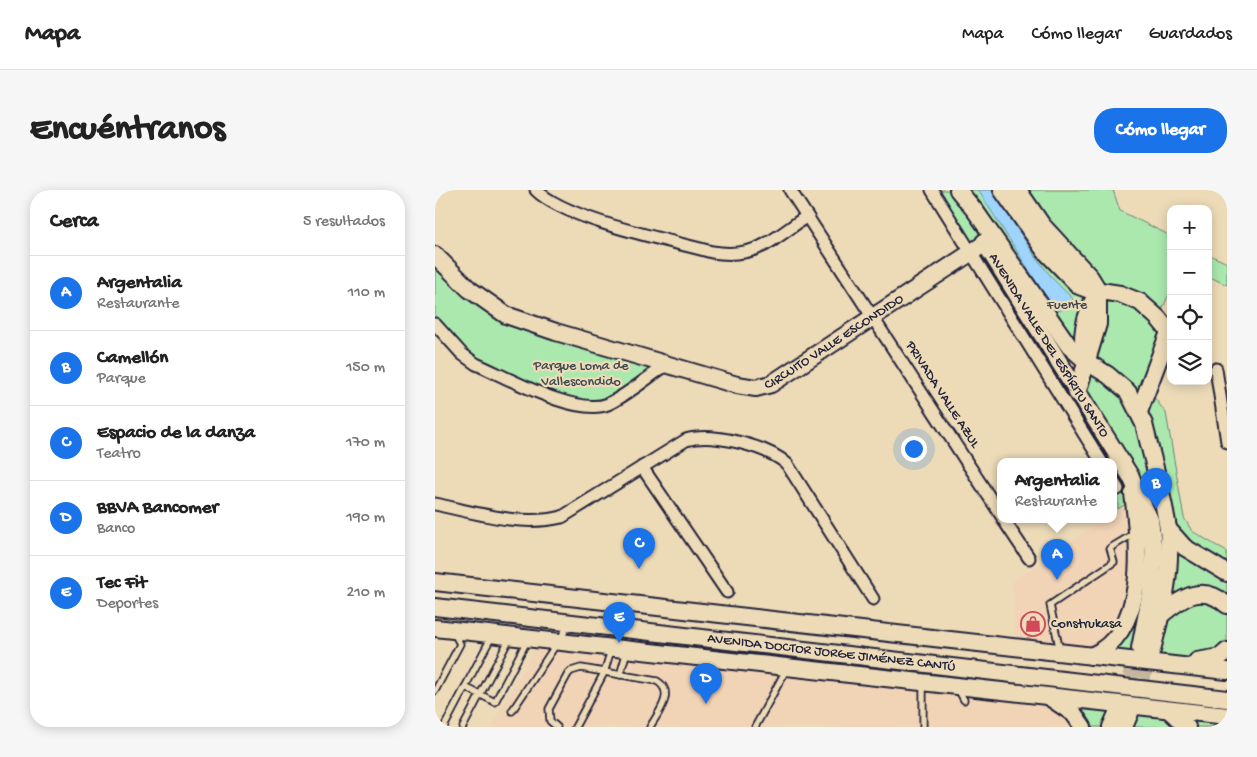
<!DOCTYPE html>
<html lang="es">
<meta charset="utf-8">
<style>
body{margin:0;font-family:"Gochi Hand",sans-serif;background:#f6f6f6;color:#222}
.controls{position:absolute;right:15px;top:15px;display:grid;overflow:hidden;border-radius:10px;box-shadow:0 2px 12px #0003}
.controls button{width:45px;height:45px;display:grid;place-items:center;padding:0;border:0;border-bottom:1px solid #e0e0e0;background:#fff;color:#222;font:25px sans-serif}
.you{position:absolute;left:478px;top:258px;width:18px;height:18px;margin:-12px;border:4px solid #fff;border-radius:50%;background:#1a73e8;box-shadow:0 0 0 8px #1a73e833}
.badge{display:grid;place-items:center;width:32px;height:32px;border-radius:50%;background:#1a73e8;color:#fff;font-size:16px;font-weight:700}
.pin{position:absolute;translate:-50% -41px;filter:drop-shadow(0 1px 2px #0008)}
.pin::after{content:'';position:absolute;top:26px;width:18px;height:15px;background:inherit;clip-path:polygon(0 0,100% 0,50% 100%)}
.popup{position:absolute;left:562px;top:268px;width:120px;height:65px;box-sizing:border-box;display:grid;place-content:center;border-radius:10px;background:#fff;filter:drop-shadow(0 1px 4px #0005);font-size:16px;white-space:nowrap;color:#767676}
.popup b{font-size:19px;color:#222}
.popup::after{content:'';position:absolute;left:50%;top:100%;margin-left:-10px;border:10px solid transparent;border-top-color:#fff}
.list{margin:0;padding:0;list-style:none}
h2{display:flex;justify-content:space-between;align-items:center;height:65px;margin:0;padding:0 20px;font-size:21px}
h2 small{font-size:16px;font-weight:400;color:#767676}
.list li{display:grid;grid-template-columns:32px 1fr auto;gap:15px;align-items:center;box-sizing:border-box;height:75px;padding:0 20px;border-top:1px solid #e0e0e0}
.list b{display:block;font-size:19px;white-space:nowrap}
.list p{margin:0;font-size:16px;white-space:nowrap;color:#767676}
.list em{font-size:16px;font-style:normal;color:#767676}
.icon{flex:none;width:28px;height:28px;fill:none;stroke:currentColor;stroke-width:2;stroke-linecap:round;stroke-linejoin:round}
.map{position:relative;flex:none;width:792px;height:537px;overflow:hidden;border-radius:20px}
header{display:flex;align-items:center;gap:30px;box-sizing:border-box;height:70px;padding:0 25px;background:#fff;border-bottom:1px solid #e0e0e0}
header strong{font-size:24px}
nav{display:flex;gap:28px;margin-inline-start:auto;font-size:18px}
.intro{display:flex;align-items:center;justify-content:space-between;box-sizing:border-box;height:120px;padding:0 30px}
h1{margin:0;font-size:35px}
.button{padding:12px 22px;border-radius:20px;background:#1a73e8;color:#fff;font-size:18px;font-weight:700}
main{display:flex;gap:30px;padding:0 30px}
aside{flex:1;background:#fff;border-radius:20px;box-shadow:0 2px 12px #0003}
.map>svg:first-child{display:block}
</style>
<header>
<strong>Mapa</strong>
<nav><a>Mapa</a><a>Cómo llegar</a><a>Guardados</a></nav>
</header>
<div class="intro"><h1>Encuéntranos</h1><a class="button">Cómo llegar</a></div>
<main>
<aside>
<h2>Cerca<small>5 resultados</small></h2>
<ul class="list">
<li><span class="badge">A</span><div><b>Argentalia</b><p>Restaurante</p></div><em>110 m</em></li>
<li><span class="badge">B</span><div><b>Camellón</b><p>Parque</p></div><em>150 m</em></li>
<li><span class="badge">C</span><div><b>Espacio de la danza</b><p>Teatro</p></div><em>170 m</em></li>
<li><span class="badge">D</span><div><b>BBVA Bancomer</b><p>Banco</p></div><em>190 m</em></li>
<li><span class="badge">E</span><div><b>Tec Fit</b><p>Deportes</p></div><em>210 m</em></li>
</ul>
</aside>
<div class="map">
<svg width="792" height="537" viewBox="0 0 792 537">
<rect width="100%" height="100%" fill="#eddbb8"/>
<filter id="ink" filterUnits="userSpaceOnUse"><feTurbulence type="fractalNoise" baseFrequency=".02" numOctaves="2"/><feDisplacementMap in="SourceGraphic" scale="10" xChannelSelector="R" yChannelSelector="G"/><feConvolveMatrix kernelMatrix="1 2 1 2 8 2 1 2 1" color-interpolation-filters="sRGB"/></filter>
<g filter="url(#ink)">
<g fill="#f1d3b6">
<polygon points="699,309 693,427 656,466 580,458 578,391 669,329 678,329 678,322"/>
<polygon points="104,451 615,508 647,537 56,537"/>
</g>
<g fill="#abe8ae" stroke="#668574">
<path d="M 497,0 L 521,0 L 550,54 L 642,203 L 651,172 L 523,0 L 678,0 L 685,21 L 736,46 L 736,100 L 723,128 L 734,141 L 709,233 L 718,206 L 731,223 L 749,328 L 757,341 L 792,362 L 792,481 L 728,474 L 706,458 L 688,469 L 656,466 L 693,427 L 698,309 L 683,319 C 683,302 678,289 678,271 L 666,271 Z"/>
<polygon points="773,64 792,73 792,95 773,86"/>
<polygon points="0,65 71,125 230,176 156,219 41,174 0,136"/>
<polygon points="615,508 792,526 792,537 648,537"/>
</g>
<polygon fill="#9fd4fd" stroke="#6d8daf" points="543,0 557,0 600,66 618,89 638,109 634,115 625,121 618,118"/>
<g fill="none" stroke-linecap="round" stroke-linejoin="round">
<g stroke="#c4b69f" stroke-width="16" stroke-dasharray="16 8" stroke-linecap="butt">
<polyline points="687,510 705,458"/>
<polyline points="699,511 717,460"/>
</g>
<defs>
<g id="lane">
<polyline points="625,461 615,415 679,372 675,358 700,343"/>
<polyline points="185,485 192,461"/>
<polyline points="30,497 60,512 93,449"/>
<polyline points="523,499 529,510"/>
<polyline points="0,501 25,454 19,443"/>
<polyline points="77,521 134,435"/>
<polyline points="9,537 57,446"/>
<polyline points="28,537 75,448"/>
<path d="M 122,537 L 115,531 L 114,519 L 133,484 L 136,481 L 146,478 L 222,491 C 241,502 223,523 215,537"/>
<polyline points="140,537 169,483 176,460"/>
<polyline points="320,537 351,480"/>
<polyline points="488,537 488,493"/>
</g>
<g id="street">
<path d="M 101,0 C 131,30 233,50 277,62 C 322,69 337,50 372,26"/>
<polyline points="355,0 566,325"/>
<polyline points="497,0 666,271"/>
<path d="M 0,134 L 27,164 L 41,174 C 72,187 141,227 173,214 C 191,206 213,187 230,176"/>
<polyline points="781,179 792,252"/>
<polyline points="207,277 292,402"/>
<polyline points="678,291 683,299"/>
<path d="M 0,314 C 42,323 85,337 127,327 L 251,250 C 277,242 332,256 352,274 L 438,409"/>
<polyline points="568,329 594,368"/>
</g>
<g id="secondary">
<path d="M 523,0 L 541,22 L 634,156 L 652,172 L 673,185 L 693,202 L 709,234 C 717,268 728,304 733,339 C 738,379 727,421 717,460"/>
<polyline points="567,0 610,61 644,96 652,99 685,104 705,112 723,128 736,144"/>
<polyline points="583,0 607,35 655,87 663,100 663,134 642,203"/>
<path id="s1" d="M 549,52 L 696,287 L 715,330 L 719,362 L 716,402 L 705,458"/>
<path id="s2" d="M 0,65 L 34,99 L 71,125 L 121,142 L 302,195 L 321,198 L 336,194 L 546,56"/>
<path d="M 651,170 C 644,147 650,126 661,105"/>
<polyline points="704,222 734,142"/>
<polyline points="733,339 749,357 792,383"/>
<polyline points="0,392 792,481"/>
<path id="s3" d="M 0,417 L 792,509"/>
<path d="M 726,425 C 748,407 767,393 792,415"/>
<polyline points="0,438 792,526"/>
<path d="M 656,466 C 713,441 705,355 698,304"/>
<polyline points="762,471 785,467 792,461"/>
<polyline points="617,509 639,524 648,537"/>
<polyline points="734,520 752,537"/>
<polyline points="676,537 683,521"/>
<polyline points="689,537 695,523"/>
</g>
</defs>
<use href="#lane" stroke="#22223b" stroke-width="9"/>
<use href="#street" stroke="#22223b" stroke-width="15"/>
<use href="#secondary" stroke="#22223b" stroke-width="20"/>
<use href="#lane" stroke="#eddbb8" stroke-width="5.5"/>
<use href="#street" stroke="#eddbb8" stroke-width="11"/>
<use href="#secondary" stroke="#eddbb8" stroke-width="16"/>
</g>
</g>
<defs>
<symbol id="shop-ring" viewBox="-11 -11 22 22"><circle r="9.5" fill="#eddbb8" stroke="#d1495b" stroke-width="1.5"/><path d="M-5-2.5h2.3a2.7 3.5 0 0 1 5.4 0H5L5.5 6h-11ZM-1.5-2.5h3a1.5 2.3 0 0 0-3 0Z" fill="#d1495b"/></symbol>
</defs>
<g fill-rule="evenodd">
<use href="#shop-ring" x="584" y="420" width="28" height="28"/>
</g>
<g text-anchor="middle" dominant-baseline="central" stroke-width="4.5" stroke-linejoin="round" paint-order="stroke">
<g font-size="14" fill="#3d4a52" stroke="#eddbb8">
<text x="632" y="115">Fuente</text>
<text x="146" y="176">Parque Loma de<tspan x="146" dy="16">Vallescondido</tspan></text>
</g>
<g font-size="14" fill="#22223b" stroke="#eddbb8">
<text stroke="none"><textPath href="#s2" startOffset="445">CIRCUITO VALLE ESCONDIDO</textPath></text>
<text stroke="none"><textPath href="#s1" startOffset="122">AVENIDA VALLE DEL ESPÍRITU SANTO</textPath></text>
<text transform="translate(507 205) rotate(57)">PRIVADA VALLE AZUL</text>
<text stroke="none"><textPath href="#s3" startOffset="399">AVENIDA DOCTOR JORGE JIMÉNEZ CANTÚ</textPath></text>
</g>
<g font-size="14" fill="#22223b" stroke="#eddbb8" text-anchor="start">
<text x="616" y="434">Construkasa</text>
</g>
</g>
</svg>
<div class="controls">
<button>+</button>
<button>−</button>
<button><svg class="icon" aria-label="locate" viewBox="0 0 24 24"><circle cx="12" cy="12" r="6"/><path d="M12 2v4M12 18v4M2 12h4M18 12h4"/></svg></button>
<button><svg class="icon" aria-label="layers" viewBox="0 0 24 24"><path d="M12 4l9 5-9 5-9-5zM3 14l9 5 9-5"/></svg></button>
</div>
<div class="you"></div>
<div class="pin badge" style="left:622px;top:390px">A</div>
<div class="popup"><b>Argentalia</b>Restaurante</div>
<div class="pin badge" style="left:721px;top:319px">B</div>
<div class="pin badge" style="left:204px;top:379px">C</div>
<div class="pin badge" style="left:271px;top:514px">D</div>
<div class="pin badge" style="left:184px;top:453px">E</div>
</div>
</main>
